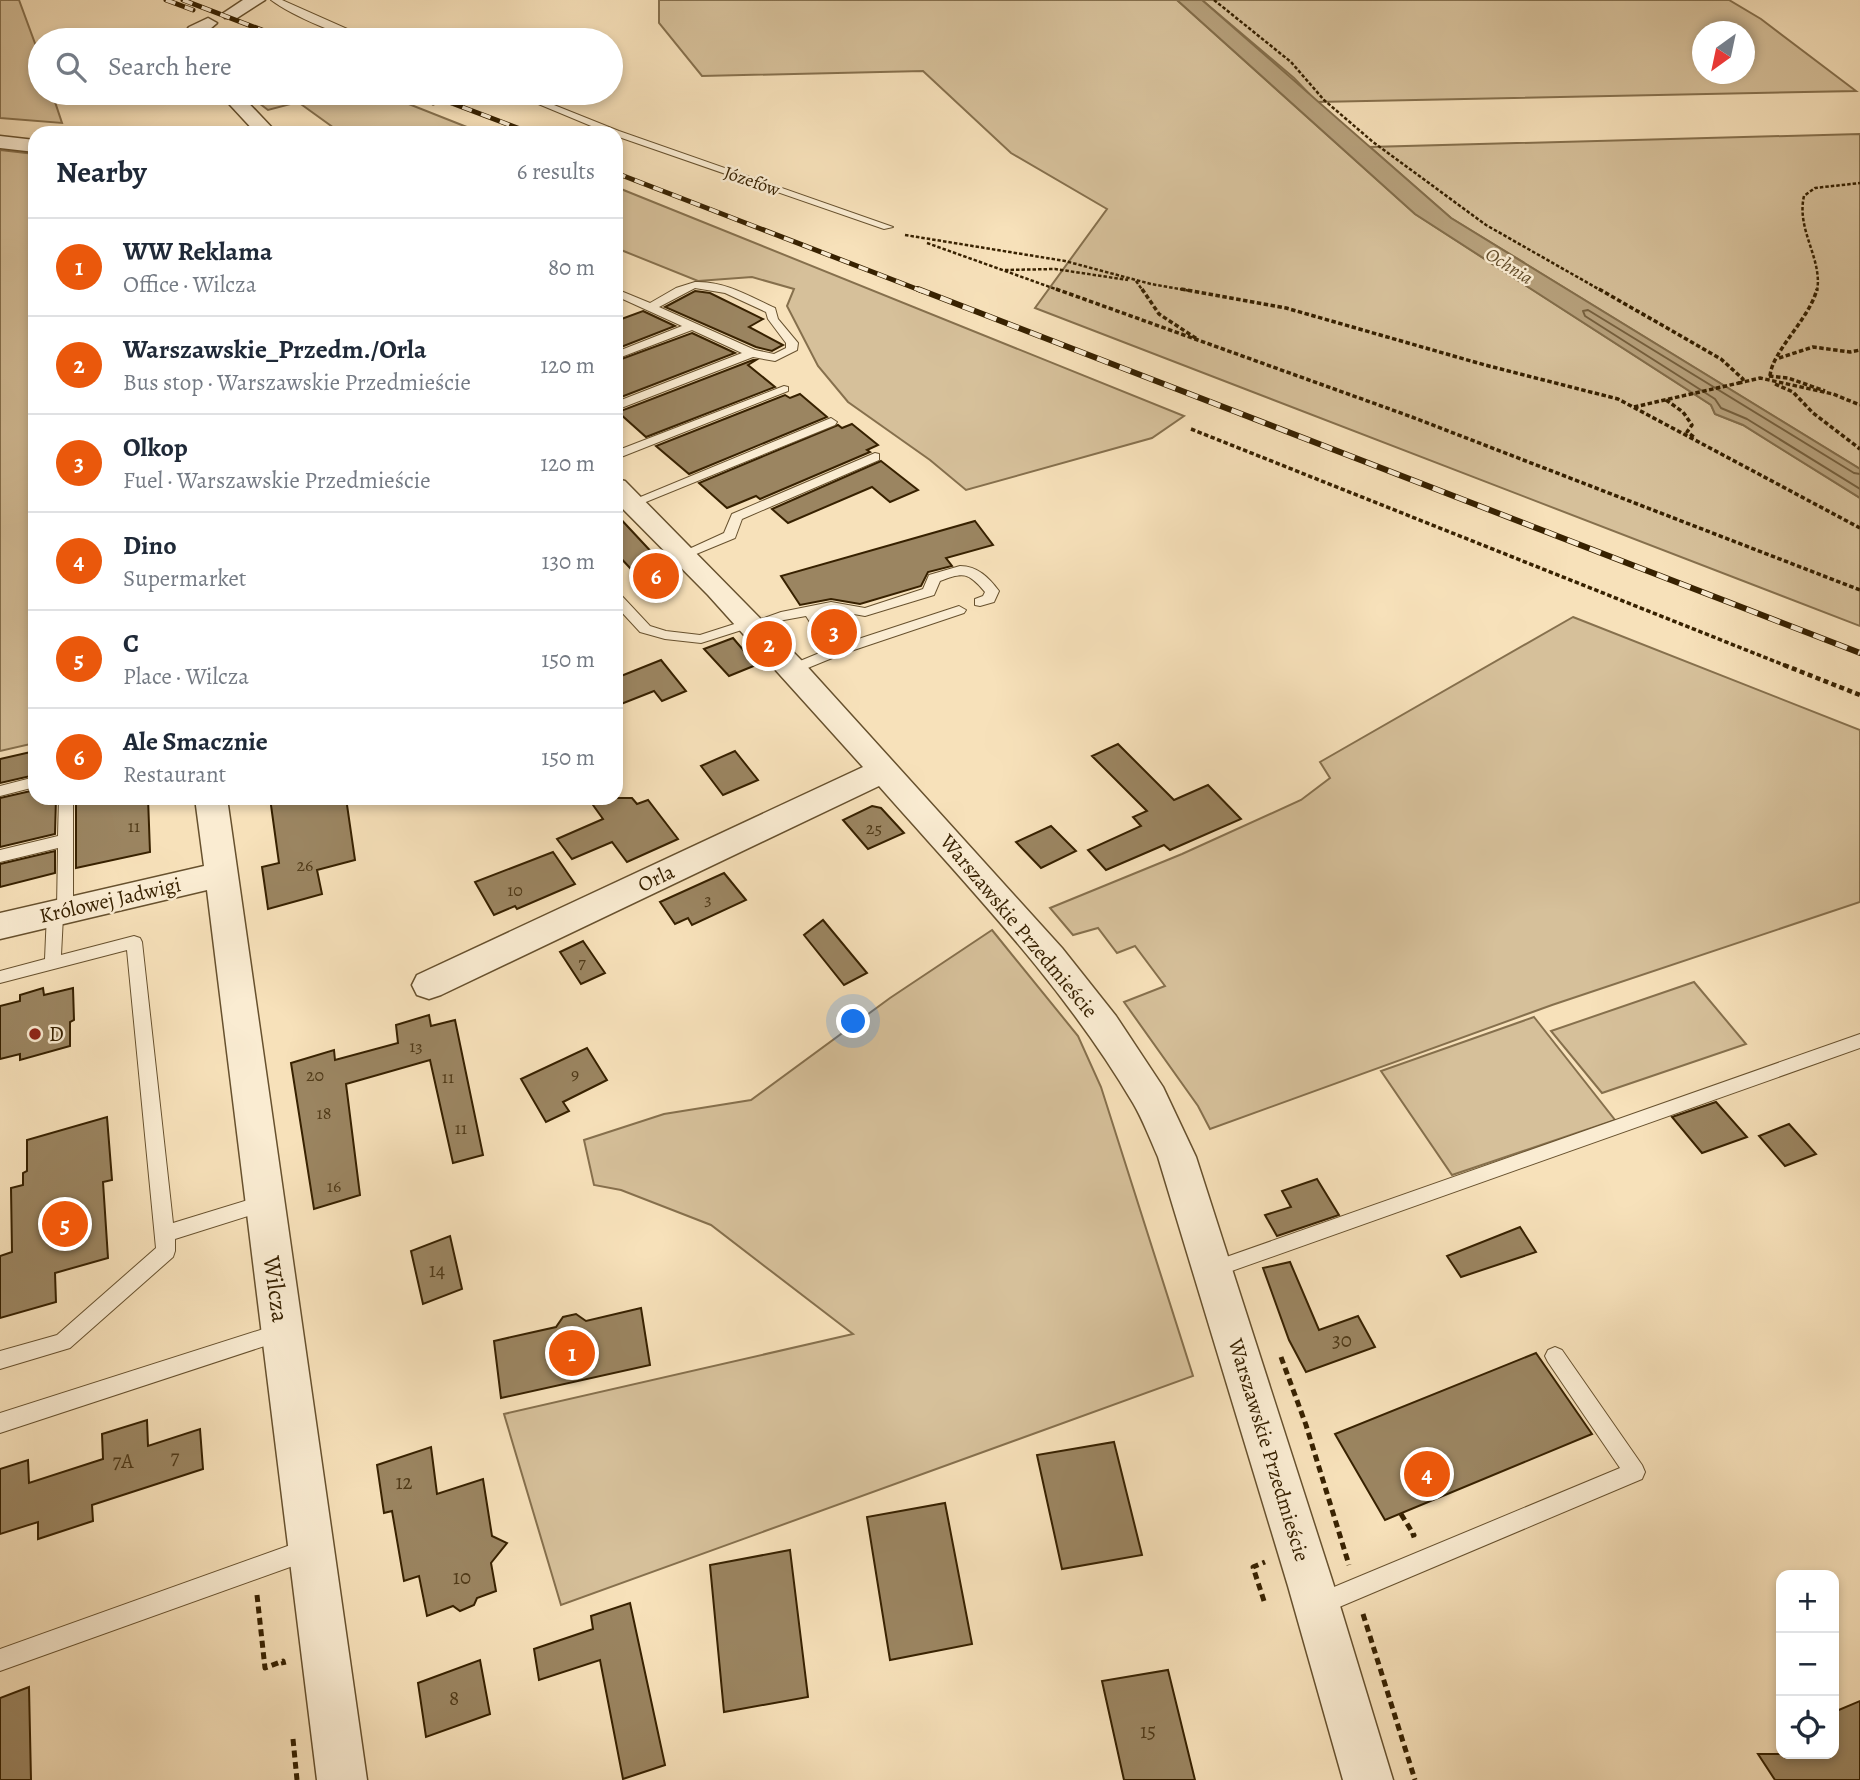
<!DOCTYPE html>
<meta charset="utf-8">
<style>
body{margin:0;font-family:Alegreya,serif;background:#f6f6f7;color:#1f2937}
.controls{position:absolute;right:21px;bottom:21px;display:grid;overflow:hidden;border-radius:14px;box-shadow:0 4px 10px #0003}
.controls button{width:63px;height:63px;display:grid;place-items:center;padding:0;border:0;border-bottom:2px solid #e0e1e3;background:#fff;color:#1f2937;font:35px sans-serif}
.compass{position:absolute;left:1692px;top:21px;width:63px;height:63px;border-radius:50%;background:#fff;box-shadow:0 4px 10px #0003;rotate:213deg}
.you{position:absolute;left:854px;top:1022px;width:24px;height:24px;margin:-18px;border:5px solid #fff;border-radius:50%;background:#1a73e8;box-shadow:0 0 0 10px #1a73e833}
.badge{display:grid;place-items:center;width:46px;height:46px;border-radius:50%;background:#ea580c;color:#fff;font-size:23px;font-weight:700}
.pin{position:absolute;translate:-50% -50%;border:4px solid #fff;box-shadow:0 2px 7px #0006}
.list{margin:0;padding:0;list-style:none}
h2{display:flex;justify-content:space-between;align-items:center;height:91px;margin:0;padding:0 28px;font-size:30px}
h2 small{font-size:23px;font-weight:400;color:#747a83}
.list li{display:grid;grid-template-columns:46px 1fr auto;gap:21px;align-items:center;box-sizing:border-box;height:98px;padding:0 28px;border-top:2px solid #e0e1e3}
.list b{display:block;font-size:26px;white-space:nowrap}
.list p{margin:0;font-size:23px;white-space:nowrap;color:#747a83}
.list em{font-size:23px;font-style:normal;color:#747a83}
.icon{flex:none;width:38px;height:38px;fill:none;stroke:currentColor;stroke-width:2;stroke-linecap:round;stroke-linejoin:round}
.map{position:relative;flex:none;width:1860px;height:1780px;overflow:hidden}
.search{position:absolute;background:#fff;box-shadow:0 4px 10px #0003;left:28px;top:28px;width:595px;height:77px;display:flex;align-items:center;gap:18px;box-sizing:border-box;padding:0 24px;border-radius:38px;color:#747a83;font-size:26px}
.panel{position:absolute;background:#fff;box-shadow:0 4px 10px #0003;left:28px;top:126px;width:595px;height:679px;border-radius:21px}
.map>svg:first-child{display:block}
</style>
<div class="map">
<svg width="1860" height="1780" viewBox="0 0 1860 1780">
<rect width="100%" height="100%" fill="#f7e1ba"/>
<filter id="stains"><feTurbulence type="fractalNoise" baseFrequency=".00286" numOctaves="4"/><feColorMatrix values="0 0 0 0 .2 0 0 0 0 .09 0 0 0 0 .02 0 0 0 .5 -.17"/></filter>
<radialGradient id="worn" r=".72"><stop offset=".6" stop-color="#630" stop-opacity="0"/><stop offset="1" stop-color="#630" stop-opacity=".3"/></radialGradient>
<g fill="#d6c09a" stroke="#86704d" stroke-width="2" fill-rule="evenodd">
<polygon points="0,0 19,0 40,57 40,93 52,93 62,123 0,118"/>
<polygon points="659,0 1177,0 1415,214 1711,405 1715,414 1743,425 1860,498 1860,626 1035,308 1107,209 1011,153 923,71 702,76 659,23"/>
<path d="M 1202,0 L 1729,0 L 1761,19 L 1856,91 L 1317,102 L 1294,78 ZM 1702,32 L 1744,32 L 1744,74 L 1702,74 Z"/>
<polygon points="246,93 381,93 482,133 341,133 298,102 268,110"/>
<polygon points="1860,134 1860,469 1451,218 1370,147"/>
<polygon points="0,150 35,154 35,743 0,751"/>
<polygon points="616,187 1184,416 1152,438 966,490 930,460 848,402 818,366 787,306 794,289 752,277 698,281 616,248"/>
<polygon points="1573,617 1860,730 1860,902 1552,1005 1210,1129 1198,1106 1124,1002 1165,986 1135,946 1117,953 1098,928 1073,935 1050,908 1182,854 1301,800 1330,778 1320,762"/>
<polygon points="992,930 1078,1036 1101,1087 1193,1376 561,1605 504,1414 853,1334 711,1225 621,1190 594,1185 584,1140 664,1114 751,1100 890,998"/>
<polygon points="1694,982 1746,1044 1602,1093 1551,1031"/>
<polygon points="1534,1017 1615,1120 1452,1175 1381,1071"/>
</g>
<polygon fill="#b6a07b" stroke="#836d4a" stroke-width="2" points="1177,0 1202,0 1451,218 1860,469 1860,498 1743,425 1715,414 1711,405 1415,214"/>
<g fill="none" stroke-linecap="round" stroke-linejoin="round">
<polyline stroke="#76603e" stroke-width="2" points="1860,474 1854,473 1588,310 1583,311 1585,316 1715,399 1721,408 1747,419 1860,489"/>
</g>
<g fill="#9b8561" stroke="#372100" stroke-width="2">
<polygon points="695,291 710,293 763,319 749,327 783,345 772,351 756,347 665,307"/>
<polygon points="643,311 675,326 616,349 616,321"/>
<polygon points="692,333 735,353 616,399 616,361"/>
<polygon points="753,360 756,360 748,365 775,387 646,437 618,412"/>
<polygon points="800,394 827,417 689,474 656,446 785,395 790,398"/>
<polygon points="852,424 878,445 867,450 870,452 760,499 756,496 727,508 699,483 838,425 842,428"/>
<polygon points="881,461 918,490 890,502 872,487 788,523 772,509"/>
<polygon points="616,514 671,573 645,584 616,553"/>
<polygon points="975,521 993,545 946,558 952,566 928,572 921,586 860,604 831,599 800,605 781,576"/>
<polygon points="733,638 756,665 729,676 704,649"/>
<polygon points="661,660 686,691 662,701 654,691 616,706 616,678"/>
<polygon points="1118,744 1174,800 1208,785 1241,819 1170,850 1164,845 1106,870 1088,850 1141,826 1133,817 1147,811 1092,756"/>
<polygon points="35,751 35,775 0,783 0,759"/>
<polygon points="735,751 758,780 723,795 701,766"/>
<polygon points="35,790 35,798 56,798 55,834 0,847 0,798"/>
<polygon points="76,798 148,798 150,852 76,868"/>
<polygon points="270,798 346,798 355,860 317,870 322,894 268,909 262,867 279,863"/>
<polygon points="588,798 632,798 637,804 648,800 678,839 627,862 612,842 572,859 557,839 603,819"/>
<polygon points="872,806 881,808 904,833 868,849 843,820"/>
<polygon points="1051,826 1076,851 1041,868 1016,842"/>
<polygon points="55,851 55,873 0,887 0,864"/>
<polygon points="553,852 575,884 517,909 515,906 494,915 475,882"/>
<polygon points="724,873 746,900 692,925 688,918 675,924 660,902"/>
<polygon points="823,920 867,973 844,985 804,935"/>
<polygon points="583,941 605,973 581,984 560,952"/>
<polygon points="43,988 44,995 73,988 74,1020 70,1022 70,1046 20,1060 20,1054 0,1059 0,1006 20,1001 20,995"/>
<polygon points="429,1015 431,1026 455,1020 483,1155 453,1163 430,1060 346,1084 360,1195 314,1209 291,1063 334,1050 335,1060 398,1043 396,1025"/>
<polygon points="587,1048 607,1080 563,1102 569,1111 546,1122 521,1079"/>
<polygon points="1716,1102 1747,1137 1702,1153 1672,1117"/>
<polygon points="107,1117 112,1180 103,1182 108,1258 55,1273 56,1302 0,1318 0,1256 12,1252 11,1188 23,1185 23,1173 27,1171 27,1140"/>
<polygon points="1789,1124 1816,1154 1785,1166 1759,1136"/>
<polygon points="1317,1179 1339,1215 1277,1236 1265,1215 1291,1207 1282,1191"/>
<polygon points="1520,1227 1536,1252 1461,1277 1447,1256"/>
<polygon points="450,1236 462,1289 423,1304 411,1251"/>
<polygon points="1290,1262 1319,1330 1358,1316 1375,1347 1306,1372 1289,1340 1263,1268"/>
<polygon points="641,1308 650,1365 501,1398 494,1341 556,1327 563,1317 576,1314 586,1321"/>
<polygon points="1536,1353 1592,1434 1385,1520 1335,1434"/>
<polygon points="147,1420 148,1446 200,1429 203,1469 92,1505 93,1521 38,1539 38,1522 0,1534 0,1469 28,1460 29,1483 103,1459 102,1434"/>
<polygon points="1114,1442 1142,1555 1062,1569 1037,1455"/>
<polygon points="431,1447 437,1494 483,1479 492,1536 507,1543 491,1563 496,1591 477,1598 474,1605 460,1611 453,1606 427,1616 419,1576 404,1581 392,1511 384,1513 377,1465"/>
<polygon points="945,1503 972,1644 890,1660 867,1517"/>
<polygon points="790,1550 808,1697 724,1712 710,1565"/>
<polygon points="630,1603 665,1765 623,1779 600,1660 539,1680 534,1649 593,1629 591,1616"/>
<polygon points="480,1660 490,1714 426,1737 418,1683"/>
<polygon points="1168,1670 1195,1780 1124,1780 1102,1681"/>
<polygon points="29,1687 31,1780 0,1780 0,1698"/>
<polygon points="1860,1701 1860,1780 1775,1780 1758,1754 1834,1754 1834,1712"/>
</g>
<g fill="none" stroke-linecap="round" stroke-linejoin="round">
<defs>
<g id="lane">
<path d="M 271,0 L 282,0 L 372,40 C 348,41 291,15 271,0 Z"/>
<polygon points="512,93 524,93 619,131 893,227 884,229 616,136 616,133 608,133"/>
<path d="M 695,282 C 725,281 749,296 775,308 L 778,319 L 798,343 L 797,350 L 775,361 L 753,357 L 616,410 L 616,402 L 742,353 L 692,330 L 616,359 L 616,352 L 682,326 L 616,296 L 616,289 L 650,303 L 676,288 ZM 695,288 L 725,293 L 766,312 L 768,319 L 786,343 L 786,348 L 774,354 L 755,350 L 659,307 Z"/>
<polygon points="784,386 788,387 788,391 616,459 616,451"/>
<polygon points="831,418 837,422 835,425 636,506 628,506 626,503"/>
<polygon points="875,453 879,454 879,460 742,519 735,538 689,557 679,557 678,554 724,533 732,514"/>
<path d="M 960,566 C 978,566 989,578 999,591 L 994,602 L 980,606 L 975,605 L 975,599 L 983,596 L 985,592 C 968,572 964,572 940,581 L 934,595 L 865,616 L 831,610 L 817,613 L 827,627 L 825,630 L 815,630 L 806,616 L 784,620 L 754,631 L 748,628 L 701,643 L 665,639 L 640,632 L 616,606 L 616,594 L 621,595 L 650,626 L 666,631 L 700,635 L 750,619 L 756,621 L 781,612 L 831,602 L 865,608 L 923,589 L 929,575 Z"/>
<polygon points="959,606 966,610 964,613 842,654 798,672 788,672 786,669 788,666 829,649 825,644 827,641 837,641 840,645"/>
<polygon points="35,777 35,787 0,796 0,786"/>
<polygon points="59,798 73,798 73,911 71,915 63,916 61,955 134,936 140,938 142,942 173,1223 264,1195 270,1197 273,1203 270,1209 175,1239 175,1251 173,1257 70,1348 0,1369 0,1351 57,1335 156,1248 127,950 0,983 0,971 45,959 47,913 49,909 57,908 58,848 0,862 0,850 58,836"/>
<polygon points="1860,1034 1860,1048 1212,1278 1205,1276 1203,1270 1205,1264 1212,1262"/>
<polygon points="282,1323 289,1326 292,1332 289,1338 0,1433 0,1413"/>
<polygon points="1555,1347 1562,1350 1642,1465 1645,1472 1642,1479 1318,1616 1310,1613 1307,1605 1310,1597 1620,1468 1548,1362 1545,1356 1548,1350"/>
<polygon points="310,1538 318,1541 321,1549 318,1557 0,1671 0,1649"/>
</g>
<g id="street">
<polygon points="243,0 265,0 237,18 225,18 222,14"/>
<polygon points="208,18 217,23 197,40 179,40 189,27"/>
<polygon points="219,93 239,93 277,133 256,133"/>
<polygon points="0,136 35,140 35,152 0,148"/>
<path d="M 616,479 L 625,481 L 803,662 L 1062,948 L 1116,1016 L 1163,1087 L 1196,1157 L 1334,1586 L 1393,1780 L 1343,1780 L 1288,1586 L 1158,1157 C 1150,1139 1143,1120 1133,1103 C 1064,986 969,888 879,786 L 441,995 L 429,999 L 417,995 L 412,985 L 417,975 L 863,767 L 708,595 L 616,502 Z"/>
<polygon points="195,798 227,798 367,1780 317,1780 207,890 0,939 0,913 204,866"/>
</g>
</defs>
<use href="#lane" stroke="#67512e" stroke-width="2"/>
<use href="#street" stroke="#67512e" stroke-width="3"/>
<g stroke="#372100" stroke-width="2.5" stroke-dasharray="3.5 2" stroke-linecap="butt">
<polyline points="1214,0 1291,62 1324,100 1373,142 1486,225 1602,291"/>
<polyline points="217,133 231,128"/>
<polyline points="905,235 1065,261 1151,284 1191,291"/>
<polyline points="927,243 1061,291"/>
<polyline points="1005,270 1055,269 1128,280"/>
<polyline points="1136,281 1143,291"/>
<path d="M 1817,291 C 1823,259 1796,230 1804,196 L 1815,188 L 1860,183"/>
</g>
<g stroke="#372100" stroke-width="3.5" stroke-dasharray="4.5 2.5" stroke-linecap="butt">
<polyline points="1056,289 1412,417 1860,590"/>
<polyline points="1142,289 1159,314 1197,339"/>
<polyline points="1181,289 1286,308 1485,365 1618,399 1860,528"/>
<polyline points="1599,289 1721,359 1743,379 1739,383 1760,378 1833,394 1860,405"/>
<polyline points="1779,358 1813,347 1850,352 1860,350"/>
<polyline points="1769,376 1788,378 1825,391"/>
<path d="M 1770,376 C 1772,351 1809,320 1817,289"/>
<polyline points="1775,384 1793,392 1813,413 1860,449"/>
<polyline points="1666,400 1683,412 1692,425 1687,432 1694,437"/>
<polyline points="1634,407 1739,383"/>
<polyline points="1191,429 1789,667"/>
</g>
<polyline stroke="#372100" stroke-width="4.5" stroke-dasharray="5 3.5" stroke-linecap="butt" points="1784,665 1860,695"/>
<g stroke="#372100" stroke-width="5" stroke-dasharray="7 4.5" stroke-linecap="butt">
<polyline points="1281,1357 1306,1425 1349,1565"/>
<polyline points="1401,1514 1414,1535 1411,1536"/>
<polyline points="257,1595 265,1668 283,1661 284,1665"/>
<polyline points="1264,1601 1253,1567 1265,1562"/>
<polyline points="1363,1614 1415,1780"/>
<polyline points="293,1739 297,1780"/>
</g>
<use href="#lane" fill="#faecd2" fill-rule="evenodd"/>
<use href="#street" fill="#faecd2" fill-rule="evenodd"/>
<defs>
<g id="rail-far1">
<polyline points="166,0 193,10"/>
<polyline points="183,0 288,40"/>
<polyline points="407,93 433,103"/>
<polyline points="425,93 531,133"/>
<polyline points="616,173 922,291"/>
</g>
<polyline id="rail" points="918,289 1860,653"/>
</defs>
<use href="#rail-far1" stroke="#372100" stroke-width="5"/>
<use href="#rail" stroke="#372100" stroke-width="6"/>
<use href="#rail-far1" stroke="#faecd2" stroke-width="3.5" stroke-dasharray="10" stroke-linecap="butt"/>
<use href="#rail" stroke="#faecd2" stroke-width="4.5" stroke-dasharray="12" stroke-linecap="butt"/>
</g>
<circle fill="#8f2418" stroke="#faecd2" stroke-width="2.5" cx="35" cy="1034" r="7"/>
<g text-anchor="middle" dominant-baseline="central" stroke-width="5" stroke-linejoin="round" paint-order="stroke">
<g font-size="18" fill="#372100" stroke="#faecd2">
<text transform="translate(752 181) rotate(19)">Józefów</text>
</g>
<g font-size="18" fill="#503a18">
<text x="134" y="826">11</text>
<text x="874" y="828">25</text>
<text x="305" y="865">26</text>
<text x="515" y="890">10</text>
<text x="708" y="899">3</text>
<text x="582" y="962">7</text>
<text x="416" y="1046">13</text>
<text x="575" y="1074">9</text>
<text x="315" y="1075">20</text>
<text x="448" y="1077">11</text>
<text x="324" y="1113">18</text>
<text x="461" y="1128">11</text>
<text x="334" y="1186">16</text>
</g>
<g font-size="19" font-style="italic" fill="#634d2b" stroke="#faecd2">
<text transform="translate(1509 266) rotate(32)">Ochnia</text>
</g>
<g font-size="21" fill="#372100" stroke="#faecd2">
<text transform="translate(656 878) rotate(-25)">Orla</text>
<text transform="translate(110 900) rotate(-13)">Królowej Jadwigi</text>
<text transform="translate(1019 926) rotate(50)">Warszawskie Przedmieście</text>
<text transform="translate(1269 1450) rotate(73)">Warszawskie Przedmieście</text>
</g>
<g font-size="21" fill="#372100" stroke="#faecd2" text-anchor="start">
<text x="49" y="1034">D</text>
</g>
<g font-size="21" fill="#503a18">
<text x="437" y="1270">14</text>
<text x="1342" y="1340">30</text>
<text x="175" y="1457">7</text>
<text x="123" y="1461">7A</text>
<text x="404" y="1482">12</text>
<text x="462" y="1577">10</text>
<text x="454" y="1698">8</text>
<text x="1148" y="1731">15</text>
</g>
<g font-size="24" fill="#372100" stroke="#faecd2">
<text transform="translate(276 1289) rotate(82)">Wilcza</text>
</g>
</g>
<rect width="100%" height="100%" filter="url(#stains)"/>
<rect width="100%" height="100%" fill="url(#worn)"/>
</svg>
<div class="controls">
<button>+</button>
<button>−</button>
<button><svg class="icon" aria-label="locate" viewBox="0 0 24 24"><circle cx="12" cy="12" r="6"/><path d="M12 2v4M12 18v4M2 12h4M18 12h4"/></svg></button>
</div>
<svg class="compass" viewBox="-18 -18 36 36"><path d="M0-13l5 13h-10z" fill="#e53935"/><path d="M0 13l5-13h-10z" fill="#747a83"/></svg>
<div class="you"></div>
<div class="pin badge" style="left:572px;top:1353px">1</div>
<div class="pin badge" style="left:769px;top:644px">2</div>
<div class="pin badge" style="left:834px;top:632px">3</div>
<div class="pin badge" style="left:1427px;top:1474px">4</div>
<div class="pin badge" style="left:65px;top:1224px">5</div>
<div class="pin badge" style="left:656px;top:576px">6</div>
<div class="search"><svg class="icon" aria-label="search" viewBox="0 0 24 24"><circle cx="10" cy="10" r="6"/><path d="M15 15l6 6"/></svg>Search here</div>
<section class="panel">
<h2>Nearby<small>6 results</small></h2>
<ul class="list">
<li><span class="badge">1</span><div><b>WW Reklama</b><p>Office · Wilcza</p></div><em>80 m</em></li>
<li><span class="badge">2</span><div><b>Warszawskie_Przedm./Orla</b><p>Bus stop · Warszawskie Przedmieście</p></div><em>120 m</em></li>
<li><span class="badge">3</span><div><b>Olkop</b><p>Fuel · Warszawskie Przedmieście</p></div><em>120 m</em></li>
<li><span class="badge">4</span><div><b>Dino</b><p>Supermarket</p></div><em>130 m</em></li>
<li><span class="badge">5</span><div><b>C</b><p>Place · Wilcza</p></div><em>150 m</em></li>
<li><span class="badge">6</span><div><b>Ale Smacznie</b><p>Restaurant</p></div><em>150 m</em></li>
</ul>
</section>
</div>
